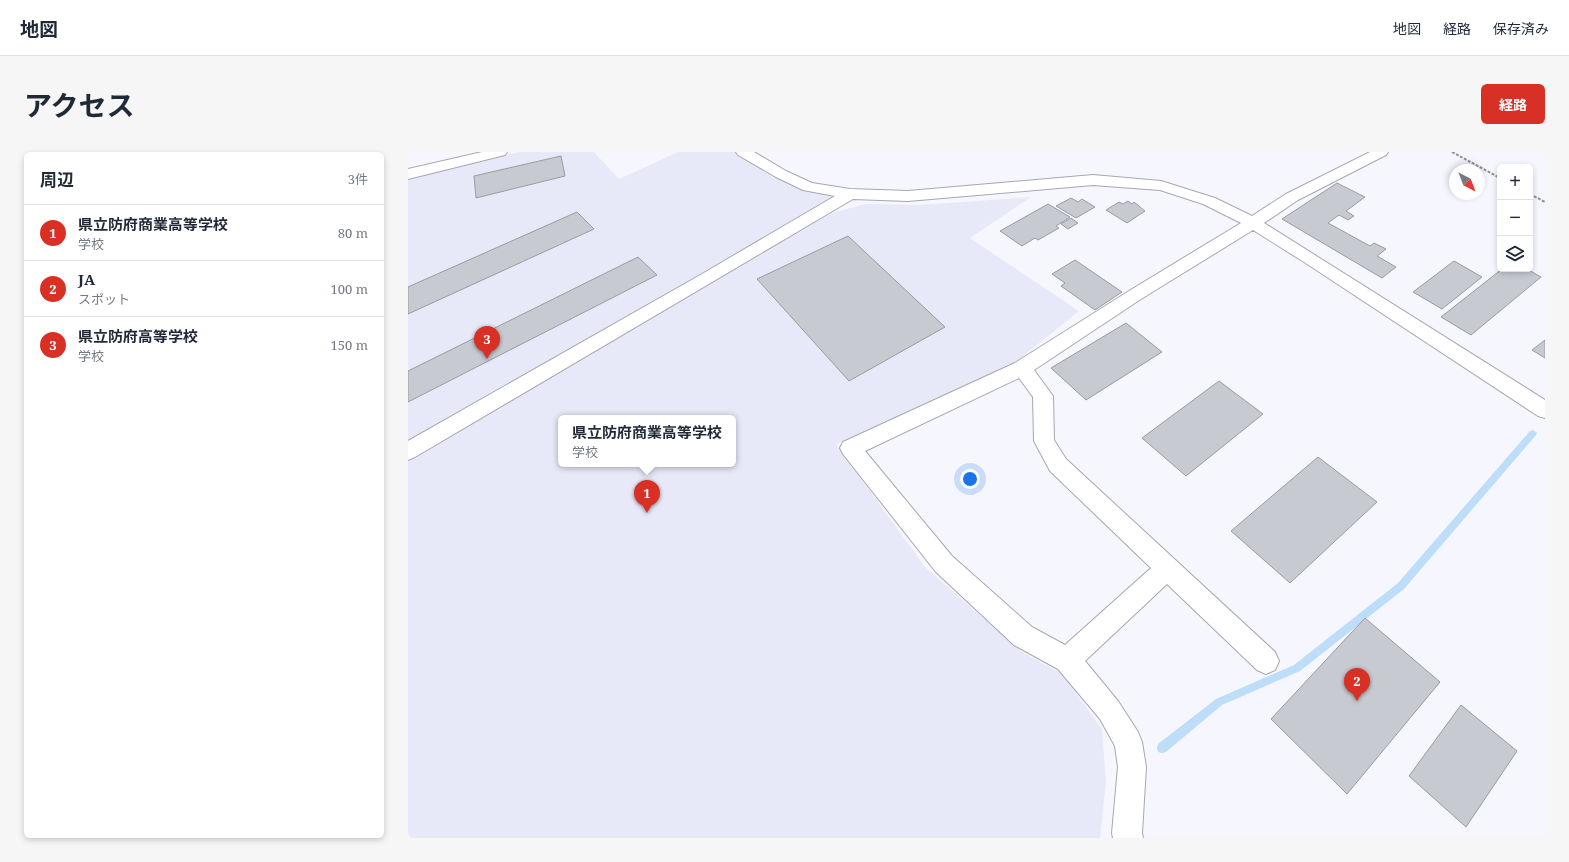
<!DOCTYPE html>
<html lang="ja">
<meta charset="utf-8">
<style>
body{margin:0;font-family:"Noto Serif","Noto Sans JP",serif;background:#f6f6f7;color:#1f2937}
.controls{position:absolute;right:12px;top:12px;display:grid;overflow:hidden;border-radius:6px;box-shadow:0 2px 6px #0003}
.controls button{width:36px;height:36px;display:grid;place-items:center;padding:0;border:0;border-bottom:1px solid #e0e1e3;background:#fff;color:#1f2937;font:20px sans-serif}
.compass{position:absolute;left:1041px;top:12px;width:36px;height:36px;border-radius:50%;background:#fff;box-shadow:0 2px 6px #0003;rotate:138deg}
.you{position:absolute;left:562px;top:327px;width:14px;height:14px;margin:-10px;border:3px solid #fff;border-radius:50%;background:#1a73e8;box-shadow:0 0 0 6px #1a73e833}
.badge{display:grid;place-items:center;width:26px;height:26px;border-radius:50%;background:#d93025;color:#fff;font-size:13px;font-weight:700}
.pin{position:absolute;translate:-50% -33px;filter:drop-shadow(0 1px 2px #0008)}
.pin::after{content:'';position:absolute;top:21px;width:14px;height:12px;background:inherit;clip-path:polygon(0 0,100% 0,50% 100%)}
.popup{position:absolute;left:150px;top:263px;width:178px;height:52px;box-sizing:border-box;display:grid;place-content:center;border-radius:6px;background:#fff;filter:drop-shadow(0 1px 3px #0005);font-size:13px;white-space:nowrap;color:#747a83}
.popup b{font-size:15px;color:#1f2937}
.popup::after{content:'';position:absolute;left:50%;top:100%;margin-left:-8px;border:8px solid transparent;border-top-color:#fff}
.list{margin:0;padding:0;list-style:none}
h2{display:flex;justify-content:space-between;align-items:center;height:52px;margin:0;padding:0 16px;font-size:17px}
h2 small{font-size:13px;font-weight:400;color:#747a83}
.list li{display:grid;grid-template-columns:26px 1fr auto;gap:12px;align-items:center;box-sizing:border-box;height:56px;padding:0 16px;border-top:1px solid #e0e1e3}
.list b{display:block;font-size:15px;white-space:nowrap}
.list p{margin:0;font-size:13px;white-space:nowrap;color:#747a83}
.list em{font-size:13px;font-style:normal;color:#747a83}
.icon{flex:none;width:22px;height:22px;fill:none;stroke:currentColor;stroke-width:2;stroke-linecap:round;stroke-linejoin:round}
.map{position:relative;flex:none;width:1137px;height:686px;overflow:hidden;border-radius:6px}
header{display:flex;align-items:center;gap:24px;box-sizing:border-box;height:56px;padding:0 20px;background:#fff;border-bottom:1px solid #e0e1e3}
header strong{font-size:19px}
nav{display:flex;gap:22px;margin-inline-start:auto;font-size:14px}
.intro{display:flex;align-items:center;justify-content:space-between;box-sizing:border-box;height:96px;padding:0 24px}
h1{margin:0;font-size:28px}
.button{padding:10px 18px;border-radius:6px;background:#d93025;color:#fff;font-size:14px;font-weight:700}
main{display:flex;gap:24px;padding:0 24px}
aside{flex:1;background:#fff;border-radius:6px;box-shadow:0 2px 6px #0003}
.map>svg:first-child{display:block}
</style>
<header>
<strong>地図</strong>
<nav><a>地図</a><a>経路</a><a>保存済み</a></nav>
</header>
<div class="intro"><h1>アクセス</h1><a class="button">経路</a></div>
<main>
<aside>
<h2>周辺<small>3件</small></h2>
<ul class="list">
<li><span class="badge">1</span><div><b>県立防府商業高等学校</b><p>学校</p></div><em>80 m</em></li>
<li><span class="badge">2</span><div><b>JA</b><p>スポット</p></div><em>100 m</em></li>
<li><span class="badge">3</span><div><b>県立防府高等学校</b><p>学校</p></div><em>150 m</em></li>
</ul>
</aside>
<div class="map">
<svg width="1137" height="686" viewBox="0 0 1137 686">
<rect width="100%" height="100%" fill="#f6f7fe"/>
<g fill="#e8e9f8" fill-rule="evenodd">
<polygon points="112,0 186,0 211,27 270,0 335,0 373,22 442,42 0,299 0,26"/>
<path d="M 623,45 L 562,86 L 671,159 L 601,216 L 428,292 L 517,415 L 614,500 L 653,521 L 694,577 L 698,630 L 692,686 L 0,686 L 0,306 L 424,61 L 457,52 L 512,53 ZM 153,266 L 325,266 L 325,312 L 153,312 Z"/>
</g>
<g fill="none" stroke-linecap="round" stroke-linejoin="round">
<polygon fill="#bdddf9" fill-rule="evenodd" points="1125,278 1129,281 1128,283 996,437 892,519 814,553 758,600 754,601 750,600 749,596 750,592 808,547 886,513 990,431 1122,279"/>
</g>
<g fill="#c7cbd1" stroke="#989ba1">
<polygon points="153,4 157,24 68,46 66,24"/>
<polygon points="929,31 957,45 938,59 946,64 940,68 931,63 920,71 962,94 966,91 978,97 969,104 988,115 974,126 874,67"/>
<polygon points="663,46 670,50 674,47 687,55 668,66 648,54"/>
<polygon points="720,49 724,52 726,50 737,59 719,71 698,58 711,50 715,52"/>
<polygon points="640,52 662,65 648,74 651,76 630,88 627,86 614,94 592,79"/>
<polygon points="169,60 186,77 0,162 0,135"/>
<polygon points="663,66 670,71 660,77 653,72"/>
<polygon points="440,84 537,175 441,229 349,127"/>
<polygon points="230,105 249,123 0,250 0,219"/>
<polygon points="667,108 714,140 687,158 653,134 657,131 644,122"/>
<polygon points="1046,109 1074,125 1034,157 1005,140"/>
<polygon points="1094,117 1119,117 1133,125 1063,183 1033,165"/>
<polygon points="718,171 754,200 678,248 643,216"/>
<polygon points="1137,188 1137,206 1124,198"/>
<polygon points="811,229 855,262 778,324 734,286"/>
<polygon points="910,305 969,350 882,431 823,379"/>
<polygon points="957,466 1032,530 939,642 863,567"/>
<polygon points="1053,553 1109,599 1058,675 1001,624"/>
</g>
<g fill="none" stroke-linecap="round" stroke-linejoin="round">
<defs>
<g id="minor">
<polygon points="74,0 99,0 97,3 0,27 0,17"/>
<path d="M 328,0 L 346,0 L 378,19 L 404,31 L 442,37 L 500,39 L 685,23 L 753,29 L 807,46 L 844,64 L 878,42 L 962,0 L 980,0 L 978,3 L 890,48 L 856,71 L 1137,248 L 1137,266 L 1130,264 L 896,110 L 845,78 L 733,147 L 626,218 L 645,244 L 646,288 L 658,307 L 867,500 L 871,509 L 867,518 L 858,522 L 849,518 L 759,432 L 677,509 L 710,549 L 730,580 L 734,590 L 738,615 L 734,681 L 735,686 L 705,686 L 704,681 L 710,615 L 707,594 L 692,567 L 650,517 L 606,493 L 528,420 L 435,302 L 432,296 L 435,290 L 607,211 L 721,139 L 833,71 L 795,52 L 752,38 L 685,33 L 500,49 L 445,47 L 7,305 L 0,308 L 0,289 L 294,122 L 427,44 L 395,38 L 368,25 L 330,3 ZM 611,226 L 625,245 L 626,289 L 642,319 L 743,416 L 657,493 L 624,475 L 544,404 L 457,299 Z"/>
</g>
</defs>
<use href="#minor" stroke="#a7a8ae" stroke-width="2"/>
<g stroke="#909196" stroke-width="2" stroke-dasharray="3 1.5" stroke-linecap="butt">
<polyline points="1044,0 1092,26"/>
<polyline points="1122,42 1137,50"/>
</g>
<use href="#minor" fill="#fff" fill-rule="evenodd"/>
</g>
</svg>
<div class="controls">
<button>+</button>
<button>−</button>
<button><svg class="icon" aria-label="layers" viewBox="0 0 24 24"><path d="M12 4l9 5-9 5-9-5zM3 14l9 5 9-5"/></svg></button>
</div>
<svg class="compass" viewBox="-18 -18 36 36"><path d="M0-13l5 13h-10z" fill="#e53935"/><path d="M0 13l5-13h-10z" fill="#747a83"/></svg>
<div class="you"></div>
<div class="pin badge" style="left:239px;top:361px">1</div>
<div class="popup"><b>県立防府商業高等学校</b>学校</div>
<div class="pin badge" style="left:949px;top:549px">2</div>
<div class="pin badge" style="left:79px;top:207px">3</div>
</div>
</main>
